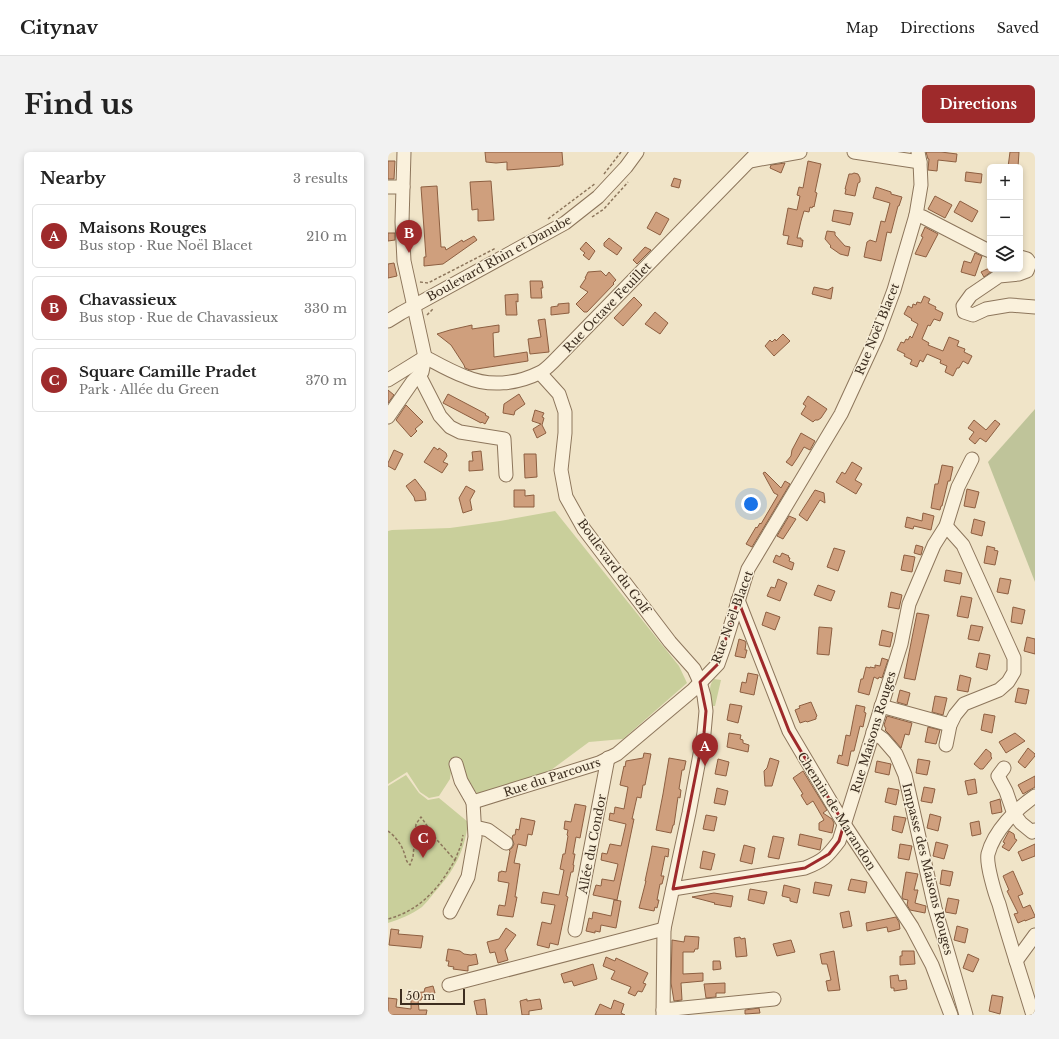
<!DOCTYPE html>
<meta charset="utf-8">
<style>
body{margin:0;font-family:"Libre Baskerville",serif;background:#f2f2f2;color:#222}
.controls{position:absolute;right:12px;top:12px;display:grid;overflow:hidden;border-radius:6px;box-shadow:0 2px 6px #0003}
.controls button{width:36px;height:36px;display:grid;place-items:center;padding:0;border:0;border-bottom:1px solid #e0e0e0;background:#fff;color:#222;font:20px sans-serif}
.scale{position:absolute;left:12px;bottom:10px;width:65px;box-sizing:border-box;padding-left:4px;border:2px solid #3d2e20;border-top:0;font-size:11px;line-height:14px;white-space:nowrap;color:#3d2e20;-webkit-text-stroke:3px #f7eed8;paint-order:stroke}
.you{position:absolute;left:363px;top:352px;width:14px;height:14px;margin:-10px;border:3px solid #fff;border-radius:50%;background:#1a73e8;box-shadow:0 0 0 6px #1a73e833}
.badge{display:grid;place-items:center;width:26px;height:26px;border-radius:50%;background:#9e2a2b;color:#fff;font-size:13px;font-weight:700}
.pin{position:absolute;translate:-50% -33px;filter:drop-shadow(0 1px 2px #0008)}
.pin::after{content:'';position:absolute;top:21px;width:14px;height:12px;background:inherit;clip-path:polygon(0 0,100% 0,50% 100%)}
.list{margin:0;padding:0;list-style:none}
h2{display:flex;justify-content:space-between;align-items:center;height:52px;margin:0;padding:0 16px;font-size:17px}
h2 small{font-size:13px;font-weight:400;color:#767676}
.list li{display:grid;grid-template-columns:26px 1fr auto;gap:12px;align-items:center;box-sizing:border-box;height:64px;margin:0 8px 8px;padding:0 8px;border:1px solid #e0e0e0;border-radius:6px}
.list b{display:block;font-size:15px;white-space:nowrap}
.list p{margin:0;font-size:13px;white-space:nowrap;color:#767676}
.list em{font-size:13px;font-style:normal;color:#767676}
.icon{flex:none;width:22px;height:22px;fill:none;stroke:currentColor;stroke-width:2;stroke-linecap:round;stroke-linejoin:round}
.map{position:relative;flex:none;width:647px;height:863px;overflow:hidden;border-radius:6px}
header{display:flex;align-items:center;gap:24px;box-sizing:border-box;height:56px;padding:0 20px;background:#fff;border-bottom:1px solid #e0e0e0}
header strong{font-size:19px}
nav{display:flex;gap:22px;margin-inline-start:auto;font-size:14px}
.intro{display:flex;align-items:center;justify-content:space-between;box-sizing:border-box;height:96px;padding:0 24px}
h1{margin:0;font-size:28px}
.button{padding:10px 18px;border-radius:6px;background:#9e2a2b;color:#fff;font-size:14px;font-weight:700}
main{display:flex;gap:24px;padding:0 24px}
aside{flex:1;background:#fff;border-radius:6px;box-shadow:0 2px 6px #0003}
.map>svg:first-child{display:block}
</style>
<header>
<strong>Citynav</strong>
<nav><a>Map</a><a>Directions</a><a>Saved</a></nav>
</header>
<div class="intro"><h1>Find us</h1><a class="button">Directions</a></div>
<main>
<aside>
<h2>Nearby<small>3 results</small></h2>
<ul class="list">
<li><span class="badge">A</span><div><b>Maisons Rouges</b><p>Bus stop · Rue Noël Blacet</p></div><em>210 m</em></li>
<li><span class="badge">B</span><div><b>Chavassieux</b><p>Bus stop · Rue de Chavassieux</p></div><em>330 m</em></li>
<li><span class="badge">C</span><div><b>Square Camille Pradet</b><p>Park · Allée du Green</p></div><em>370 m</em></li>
</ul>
</aside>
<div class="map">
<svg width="647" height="863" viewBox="0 0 647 863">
<rect width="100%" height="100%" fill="#f0e4c8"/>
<g fill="#c9cf9b">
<polygon points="167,359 291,514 299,531 235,587 201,590 159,621 89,642 72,614 64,613 62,627 51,644 41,646 32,640 19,620 0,632 0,379 4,378 62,376 112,369"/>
<path d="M 326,527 L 333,528 L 327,554 L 324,554 C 323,545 319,535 326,527 Z"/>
<path d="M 18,623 L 31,641 L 40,648 L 51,646 L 80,670 C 77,699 66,719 46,741 C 42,746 38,751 34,755 C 23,763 12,767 0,771 L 0,634 Z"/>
</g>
<polygon fill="#bfc49a" points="647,257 647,430 600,310"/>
<g fill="#cf9f7d" stroke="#8d5f41">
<polygon points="97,0 174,0 175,13 172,13 172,14 119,18 119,10 108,11 98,10"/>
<polygon points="538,0 553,0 569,2 568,10 550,8 549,19 540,18 541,7 540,7"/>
<polygon points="622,0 631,0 630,15 620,15"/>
<polygon points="0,9 7,9 6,27 0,27"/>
<polygon points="420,9 433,12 427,40 429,41 426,55 425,54 424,56 422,55 421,60 416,59 413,69 409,86 413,86 413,88 415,88 414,95 399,92 401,84 395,83 400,56 409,58 412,44 409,43 411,35 415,36"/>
<polygon points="397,11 393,21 382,16 383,13"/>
<polygon points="578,20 594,22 593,31 577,29"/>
<polygon points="466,21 470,22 472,26 472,30 470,31 467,44 457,42 458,37 457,37 461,22 464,22"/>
<polygon points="286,26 293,28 291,36 283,34"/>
<polygon points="103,29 106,68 90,69 90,57 84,58 82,30"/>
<polygon points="49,34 53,95 57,95 58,98 74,88 75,90 86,84 89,88 55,112 36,114 36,105 38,105 33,35"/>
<polygon points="488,35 503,40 503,42 514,45 511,54 510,54 503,81 499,80 493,109 476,105 479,90 482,88 488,90 493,69 497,70 502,51 485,46"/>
<polygon points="547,44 564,53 557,66 540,57"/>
<polygon points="572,49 590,59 584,70 566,60"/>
<polygon points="446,58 465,61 462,73 444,69"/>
<polygon points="268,60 281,67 272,83 259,76"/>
<polygon points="537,75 550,82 538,105 527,102 535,85 533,84"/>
<polygon points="439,79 447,80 447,83 457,94 462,95 460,104 452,102 442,95 443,94 437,87"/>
<polygon points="0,81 7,81 7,88 0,89"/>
<polygon points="221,86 234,96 229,103 216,94 216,91"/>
<polygon points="198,90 207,99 201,108 195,103 197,101 192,97"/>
<polygon points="257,95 263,98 249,112 245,108"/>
<polygon points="587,101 594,104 587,124 573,120 576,109 583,111"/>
<polygon points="6,111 9,124 0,126 0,112"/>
<polygon points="599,117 607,117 596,125 593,120"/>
<polygon points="213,119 218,124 221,120 228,128 225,131 226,132 199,160 196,160 188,152 200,140 192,135 198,126 197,126 200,120"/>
<polygon points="142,129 154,129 155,136 153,136 154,146 143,146"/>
<polygon points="426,135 440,138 445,135 443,147 424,142"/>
<polygon points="130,142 130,150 128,149 129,163 118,163 117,143"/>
<polygon points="536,144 542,147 540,151 548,155 547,157 555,161 552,169 546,167 542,174 540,173 534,187 541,191 540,193 555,199 561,185 571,189 569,194 577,197 576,200 584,204 580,212 575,209 571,216 569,216 565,224 557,220 559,214 552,211 553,208 539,202 535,210 532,208 529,215 522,212 524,208 516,204 517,202 509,198 513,190 516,191 518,187 520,188 522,184 524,186 530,172 523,168 524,167 516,162 520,154 524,156 525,152 528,153 529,150 533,151"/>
<polygon points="246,145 254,153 235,174 226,166"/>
<polygon points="181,151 181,161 163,163 163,155 170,154 170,152"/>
<polygon points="267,160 280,171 272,182 257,172"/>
<polygon points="157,167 161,200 142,202 140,187 153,185 150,168"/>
<polygon points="84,173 84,177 111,173 111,180 105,181 106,205 139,200 140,209 82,218 77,216 76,213 63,193 49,182 62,178"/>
<polygon points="395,182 402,189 386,204 377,194 382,188 384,190 387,187 388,189"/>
<polygon points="0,238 6,243 0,251"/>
<polygon points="60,242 98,262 97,263 101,265 97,272 94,270 93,271 55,251"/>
<polygon points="131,242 137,252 127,259 126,263 115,261 116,252"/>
<polygon points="420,244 439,257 433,266 430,268 427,268 425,270 413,262 418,254 415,252"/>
<polygon points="18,253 35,270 27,277 29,279 23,285 8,268"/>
<polygon points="147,258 156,261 154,265 156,266 154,273 158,281 149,286 145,277 153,272 144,269"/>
<polygon points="586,268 598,278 607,268 612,272 598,290 592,286 587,292 581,287 586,280 580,276"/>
<polygon points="413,281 427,289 422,298 416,295 410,305 404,314 398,310 403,304 404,298"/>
<polygon points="46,295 50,298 51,296 58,301 59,304 55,310 60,312 54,321 36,310"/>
<polygon points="6,298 15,302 7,318 0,314 0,311"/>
<polygon points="93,299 95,318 81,319 81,309 85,309 84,300"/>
<polygon points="136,302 148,302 149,325 137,326"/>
<polygon points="464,310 474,316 467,328 474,332 468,342 448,330 454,320 457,322"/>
<polygon points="554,313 565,315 562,329 560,329 554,354 553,354 552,358 543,356 547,332 550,332"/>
<polygon points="377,320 393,336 397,329 402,332 364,395 358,392 368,375 369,376 372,371 373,372 390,343 386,341 375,321"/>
<polygon points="27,327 37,340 38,348 27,349 26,345 18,334"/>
<polygon points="78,334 87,339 82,348 84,358 75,361 71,346"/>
<polygon points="579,337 591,340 587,356 576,354"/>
<polygon points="126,338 137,338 137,344 146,343 146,355 126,355"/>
<polygon points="427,338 436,341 437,351 432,348 419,369 411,363"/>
<polygon points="535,361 546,364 543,378 526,374 525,377 517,375 519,365 534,369"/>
<polygon points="401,364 408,367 395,387 389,384"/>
<polygon points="586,367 597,370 594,384 583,381"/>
<polygon points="528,393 535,395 533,403 526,401"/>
<polygon points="599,394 607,396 606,398 610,399 607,413 596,411"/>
<polygon points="446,396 457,399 450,419 439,415"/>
<polygon points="394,401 401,404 400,405 402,406 401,409 406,411 404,418 385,410 388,403 392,405"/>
<polygon points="516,403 527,405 524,420 513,418"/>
<polygon points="558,418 574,421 572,432 556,429"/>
<polygon points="612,426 623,428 620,442 609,440"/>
<polygon points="390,427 399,431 392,449 379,444 383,435 387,436"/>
<polygon points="430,433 447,439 443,449 426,443"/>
<polygon points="503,440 514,443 511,457 500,455"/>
<polygon points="573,444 584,446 580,466 569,464"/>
<polygon points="625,455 637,458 634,472 623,470"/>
<polygon points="378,460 392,465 387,478 374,473"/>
<polygon points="529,461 541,463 527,528 516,526"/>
<polygon points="583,473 595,475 591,489 580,487"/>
<polygon points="431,475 444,476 441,503 429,502"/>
<polygon points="494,478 505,481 502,495 491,493"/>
<polygon points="639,485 647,487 647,502 636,499"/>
<polygon points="351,487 357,489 358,491 357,498 359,498 357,506 347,504"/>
<polygon points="591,501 602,503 599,518 588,515"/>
<polygon points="494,506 500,508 494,526 491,525 490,527 486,525 481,543 470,540 473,527 475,527 478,515 482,516 482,515 487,516 487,513 492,514"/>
<polygon points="360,521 370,523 366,543 352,540 354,530 358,531"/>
<polygon points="572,523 583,526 580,540 569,538"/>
<polygon points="630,536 641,538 638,552 627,550"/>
<polygon points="512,538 522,541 519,553 509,550"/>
<polygon points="547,544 559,546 555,563 544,560"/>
<polygon points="423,550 429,564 428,565 428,567 419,570 418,569 412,571 407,558 412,556 411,554"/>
<polygon points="342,552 354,554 350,571 339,568"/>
<polygon points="468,553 477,555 476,560 478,561 475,575 472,574 466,599 463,599 460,614 449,611 451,603 454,604 458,583 462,584"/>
<polygon points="596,562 607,564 604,581 593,578"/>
<polygon points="499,564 524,571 521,583 517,582 513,596 501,582 497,578 498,577 496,573"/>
<polygon points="540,575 552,578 548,592 537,590"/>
<polygon points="341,581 353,583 352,587 355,588 355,591 361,593 360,600 339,595"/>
<polygon points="627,581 637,589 618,601 611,590"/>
<polygon points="640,596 647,602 647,604 637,616 630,610"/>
<polygon points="598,597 603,601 603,605 604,606 595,617 592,617 586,612"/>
<polygon points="256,601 263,602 257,633 255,633 253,646 249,645 244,667 246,667 229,748 205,743 208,733 213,734 214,727 226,729 230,712 213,708 214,701 219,702 222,692 233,694 238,672 221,668 222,661 226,662 227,655 236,657 240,635 232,633 236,614 237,615 238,609 255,606"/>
<polygon points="281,606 298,609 296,618 294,618 291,637 293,638 292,646 290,645 286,673 285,673 283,681 268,678 275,642"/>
<polygon points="382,606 391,609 384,634 377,634 376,619 379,616"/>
<polygon points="330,607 341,610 338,624 327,622"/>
<polygon points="530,607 542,609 539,623 528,621"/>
<polygon points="489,609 503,612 501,623 487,620"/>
<polygon points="415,619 439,658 435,661 444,667 446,671 444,681 431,678 431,671 436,668 425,649 419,653 414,645 413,643 415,642 405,626"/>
<polygon points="647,624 647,635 635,642 630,633"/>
<polygon points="587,627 589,641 580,643 577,629"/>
<polygon points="536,635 547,637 544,651 533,649"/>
<polygon points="329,636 340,639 337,653 326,651"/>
<polygon points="500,636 511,638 508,653 497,650"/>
<polygon points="612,647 614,660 604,662 602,650"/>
<polygon points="187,652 198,654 192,686 188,685 185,702 187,702 185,713 186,713 185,720 183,720 178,744 180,745 170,793 162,791 161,796 149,793 154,770 163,772 167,753 153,751 155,740 171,743 176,718 172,717 175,702 177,702 180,684 179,683 180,678 176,677 177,669 183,670"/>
<polygon points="542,662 553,665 550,679 539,676"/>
<polygon points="318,663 329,665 326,679 315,677"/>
<polygon points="506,664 518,666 514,681 504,678"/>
<polygon points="133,666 147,669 144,683 140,682 138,694 130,692 126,711 132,712 127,745 129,745 125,765 109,763 111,753 117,754 121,731 110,729 111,720 113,720 113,719 118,720 122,699 121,698 124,696 126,692 124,686 125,683 127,683 128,677 131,678"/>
<polygon points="591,669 593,682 584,684 582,671"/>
<polygon points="621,679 626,682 627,687 629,688 621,699 614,695 617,691 615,690"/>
<polygon points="412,682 434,687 432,698 410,693"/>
<polygon points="385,684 396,686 391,707 380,705"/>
<polygon points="548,690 560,693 556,707 545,704"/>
<polygon points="512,692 524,694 521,708 510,706"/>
<polygon points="647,692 647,704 634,709 630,700"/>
<polygon points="356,693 367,696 364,712 352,709"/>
<polygon points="264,694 281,697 280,705 277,704 273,724 276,724 274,732 272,732 269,748 271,748 269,756 267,755 266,759 251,756 258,729 257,729 263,701"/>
<polygon points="315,699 327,702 323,718 312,716"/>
<polygon points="554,718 565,720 562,734 552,732"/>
<polygon points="625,719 635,742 630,744 635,756 642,753 647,764 647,765 637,769 637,768 630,771 626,762 630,761 619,739 621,738 615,724"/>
<polygon points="518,720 530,722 526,738 530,738 527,751 538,754 537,761 522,758 519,753 520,748 515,747 514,745"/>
<polygon points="463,727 479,730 477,741 460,738"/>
<polygon points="427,730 444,733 441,744 425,741"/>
<polygon points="396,733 412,737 409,751 402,749 402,746 394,744"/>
<polygon points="362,737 379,740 376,752 360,748"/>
<polygon points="326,741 345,744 343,755 326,752 327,751 304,745"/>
<polygon points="560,746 571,748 568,762 557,760"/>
<polygon points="226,748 233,749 228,776 213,773 212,780 207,779 207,781 198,779 201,766 204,767 205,760 223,764"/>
<polygon points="461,759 464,774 455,776 452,761"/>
<polygon points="508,765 511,770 512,777 500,780 499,775 479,779 478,771"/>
<polygon points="569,774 580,777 577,791 566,788"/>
<polygon points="118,776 128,783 117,798 120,808 110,811 107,800 102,801 99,790 111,787"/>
<polygon points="3,777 11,778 10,782 35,784 33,796 1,793"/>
<polygon points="297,784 311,785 310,797 307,797 306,800 295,800 295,822 315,821 315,829 293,831 294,848 286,849 283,831 284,788 296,790"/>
<polygon points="352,785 353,787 357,786 359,804 348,805 346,786"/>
<polygon points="403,788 407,800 389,804 385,792"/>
<polygon points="60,797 72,799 76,802 83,803 88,802 90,812 80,814 80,819 65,817 66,815 60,814 61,809 58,809"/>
<polygon points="446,799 452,838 440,839 438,829 443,828 439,812 434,812 432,802"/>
<polygon points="514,799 526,799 527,812 512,813 512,804 514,804"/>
<polygon points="580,802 591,807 585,820 575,816"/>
<polygon points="218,805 227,809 228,806 260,821 255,831 258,832 254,840 250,839 247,844 240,841 243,835 223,827 227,819 215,814"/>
<polygon points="325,809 332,809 333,817 325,818"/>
<polygon points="205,812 209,827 186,834 184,829 176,831 173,822"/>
<polygon points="510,823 511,829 518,828 519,837 506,839 506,836 503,836 502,824"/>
<polygon points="337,831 337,841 328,841 328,845 318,846 316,832"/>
<polygon points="45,834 47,841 36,845 36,842 33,848 30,848 31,858 39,858 38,863 0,863 0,846 9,847 8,855 23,857 23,841 36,840 37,836"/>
<polygon points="604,843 615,845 612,862 601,859"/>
<polygon points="97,847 99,863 89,863 86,849"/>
<polygon points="139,847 139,849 152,847 154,857 141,859 141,863 134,863 132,849"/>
<polygon points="226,848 236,852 233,861 237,863 207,863 212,852 223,857"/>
<polygon points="371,856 372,861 357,862 357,858"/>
</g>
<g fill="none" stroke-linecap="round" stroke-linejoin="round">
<defs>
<g id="minor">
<polyline points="466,0 532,10"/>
<polyline points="362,9 412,0"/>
<polyline points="0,35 15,35"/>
<polyline points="528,63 535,65 597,97 602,99"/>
<polyline points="632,105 639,107 642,111 639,119 631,122 611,124 583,143 575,154 576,160 585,163 598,157 622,153 647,155"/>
<polyline points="0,169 13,161 177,71 210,45 238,15 249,0"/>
<path d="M 37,205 C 50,212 64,220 78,225 C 101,235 129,232 151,221 C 156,219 161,214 165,210 L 370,0"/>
<polyline points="152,221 171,242 177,260 177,281 173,318 178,345 196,377 282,490 306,517 312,530 316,544 318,559 316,581 301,661 276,777 275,863"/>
<polyline points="31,223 52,264 62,275 72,280 116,287 118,323"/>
<polyline points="0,228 37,205"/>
<polyline points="0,265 25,229 34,220 37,205 16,109 14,70 16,0"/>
<polyline points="350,448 401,579 456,672 524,775 544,813 563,863"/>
<polyline points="493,554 562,573"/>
<polyline points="485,580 495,587 508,602 517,623 547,756 578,863"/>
<polyline points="558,593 562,573 567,563 576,552 611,538 620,530 626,520 626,506 575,393 558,374"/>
<polyline points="68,612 73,629 85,650"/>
<polyline points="616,616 610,624 618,639 626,662 633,671 644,680 647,678"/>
<polyline points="85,650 211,611 229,602 305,538 330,512 336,495 360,417 453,262 489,184 506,138 528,63 533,33 532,10 530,0"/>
<polyline points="87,675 100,678 118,691"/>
<path d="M 285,737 L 417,716 C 435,709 439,705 451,689 L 513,492 L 521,452 L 546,393 L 558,374 L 570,335 L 584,307"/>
<polyline points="62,760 80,725 87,685 85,650"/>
<polyline points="187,778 220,606"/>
<polyline points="628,809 647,783"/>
<polyline points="61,833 276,777"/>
<polyline points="275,858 386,847"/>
<path d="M 644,860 C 633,824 621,788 611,752 C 607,742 598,712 600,702 C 606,679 628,657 647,644"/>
</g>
</defs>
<use href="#minor" stroke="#8d765c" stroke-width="15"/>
<g stroke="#8d765c" stroke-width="1.5" stroke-dasharray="3 2" stroke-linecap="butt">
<polyline points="216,22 233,0"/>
<polyline points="204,65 216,57 240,30"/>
<polyline points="160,67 208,31"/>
<polyline points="32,130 40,131 108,96"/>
<polyline points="39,163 45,157"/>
<path d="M 0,679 C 6,683 13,692 15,698 C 18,704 17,709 22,713 L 25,705 L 28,672 L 33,665 L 49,688 L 67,708 C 51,736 33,758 0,767"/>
<polyline points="67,708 73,693 75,683"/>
</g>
<use href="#minor" stroke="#faf1dc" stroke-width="13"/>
</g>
<path fill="none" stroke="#9e2a2b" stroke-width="3" stroke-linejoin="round" d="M 350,448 L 401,579 L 456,672 L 451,689 L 441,702 L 417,716 L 285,737 L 316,581 L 318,559 L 312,530 L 330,512 Z"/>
<g text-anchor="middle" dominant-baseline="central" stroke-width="3" stroke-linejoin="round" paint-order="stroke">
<g font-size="12" fill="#3d2e20" stroke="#f7eed8">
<text transform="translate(111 106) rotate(-29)">Boulevard Rhin et Danube</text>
<text transform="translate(219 155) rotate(-46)">Rue Octave Feuillet</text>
<text transform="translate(489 177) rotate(-68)">Rue Noël Blacet</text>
<text transform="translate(226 414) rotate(54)">Boulevard du Golf</text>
<text transform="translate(344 465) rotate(-70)">Rue Noël Blacet</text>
<text transform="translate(485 580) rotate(-73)">Rue Maisons Rouges</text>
<text transform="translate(164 625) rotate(-18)">Rue du Parcours</text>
<text transform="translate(449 659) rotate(58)">Chemin de Marandon</text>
<text transform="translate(204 692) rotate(-79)">Allée du Condor</text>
<text transform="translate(540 717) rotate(76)">Impasse des Maisons Rouges</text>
</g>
</g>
</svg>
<div class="controls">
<button>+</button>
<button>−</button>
<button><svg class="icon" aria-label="layers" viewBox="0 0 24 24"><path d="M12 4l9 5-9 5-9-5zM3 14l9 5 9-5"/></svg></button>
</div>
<div class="scale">50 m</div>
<div class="you"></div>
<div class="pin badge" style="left:317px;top:614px">A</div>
<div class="pin badge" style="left:21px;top:101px">B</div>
<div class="pin badge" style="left:35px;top:706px">C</div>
</div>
</main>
